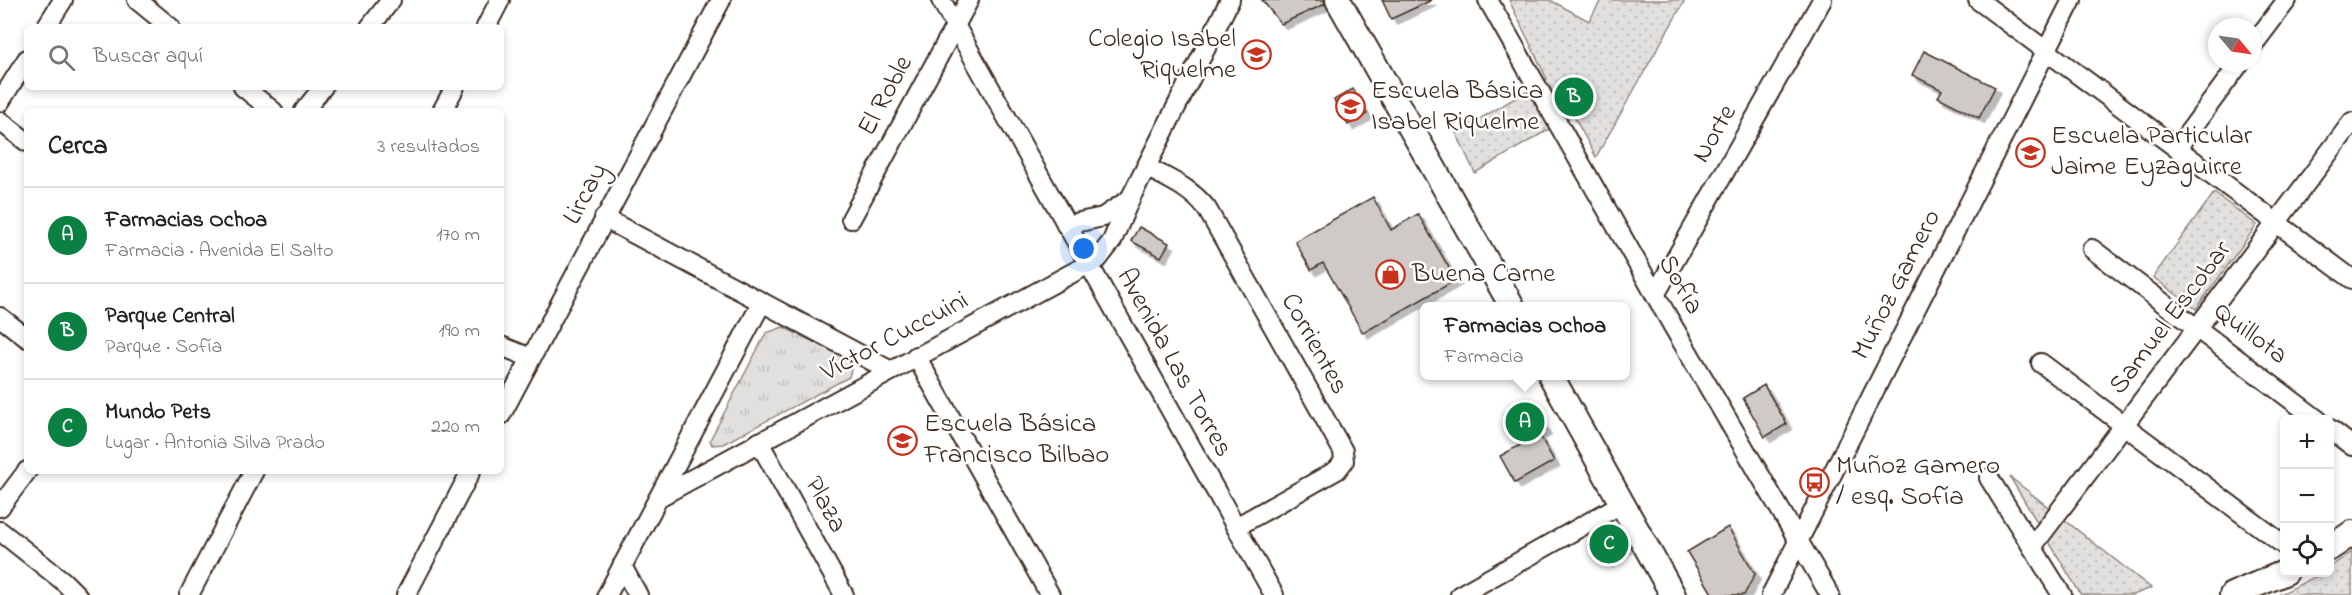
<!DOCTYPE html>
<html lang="es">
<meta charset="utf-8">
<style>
body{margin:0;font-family:"Indie Flower",sans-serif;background:#f2f2f2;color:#202124}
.controls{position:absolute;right:18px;bottom:18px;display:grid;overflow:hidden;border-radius:9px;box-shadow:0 3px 9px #0003}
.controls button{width:54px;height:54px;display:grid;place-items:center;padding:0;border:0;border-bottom:2px solid #e0e0e0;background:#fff;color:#202124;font:30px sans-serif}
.compass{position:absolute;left:2208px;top:18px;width:54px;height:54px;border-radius:50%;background:#fff;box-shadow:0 3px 9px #0003;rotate:119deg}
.you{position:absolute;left:1084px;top:249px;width:21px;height:21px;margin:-15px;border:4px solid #fff;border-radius:50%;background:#1a73e8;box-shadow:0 0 0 9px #1a73e833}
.badge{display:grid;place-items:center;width:39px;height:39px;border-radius:50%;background:#0b8043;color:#fff;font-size:20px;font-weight:700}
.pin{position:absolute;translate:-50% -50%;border:3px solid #fff;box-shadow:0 2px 6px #0006}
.popup{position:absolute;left:1420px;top:302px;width:210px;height:78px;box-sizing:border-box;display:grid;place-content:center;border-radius:9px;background:#fff;filter:drop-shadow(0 2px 4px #0005);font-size:20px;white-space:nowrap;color:#757577}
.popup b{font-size:22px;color:#202124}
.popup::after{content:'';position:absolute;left:50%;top:100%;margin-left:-12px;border:12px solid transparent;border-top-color:#fff}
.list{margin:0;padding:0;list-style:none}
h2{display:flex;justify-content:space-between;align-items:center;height:78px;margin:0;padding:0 24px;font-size:26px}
h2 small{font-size:20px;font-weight:400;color:#757577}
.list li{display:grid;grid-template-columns:39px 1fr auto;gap:18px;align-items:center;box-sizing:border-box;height:96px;padding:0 24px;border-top:2px solid #e0e0e0}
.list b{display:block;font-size:22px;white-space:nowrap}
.list p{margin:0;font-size:20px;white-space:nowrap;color:#757577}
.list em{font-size:20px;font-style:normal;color:#757577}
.icon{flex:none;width:33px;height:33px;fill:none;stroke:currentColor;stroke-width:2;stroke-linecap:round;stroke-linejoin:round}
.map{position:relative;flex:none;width:2352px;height:595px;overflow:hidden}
.search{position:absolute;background:#fff;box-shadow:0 3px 9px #0003;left:24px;top:24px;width:480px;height:66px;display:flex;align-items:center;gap:15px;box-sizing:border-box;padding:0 21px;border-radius:9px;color:#757577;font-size:22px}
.panel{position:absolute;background:#fff;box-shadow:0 3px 9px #0003;left:24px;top:108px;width:480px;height:366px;border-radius:9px}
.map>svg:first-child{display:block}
</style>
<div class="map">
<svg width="2352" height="595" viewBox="0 0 2352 595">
<defs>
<pattern id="grass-tufts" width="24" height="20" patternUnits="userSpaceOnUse" patternTransform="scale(1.5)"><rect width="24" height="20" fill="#e2e0de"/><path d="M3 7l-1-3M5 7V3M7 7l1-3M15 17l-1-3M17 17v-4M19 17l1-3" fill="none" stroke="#c3c0be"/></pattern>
<pattern id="park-dots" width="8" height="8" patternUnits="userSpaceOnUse" patternTransform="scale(1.5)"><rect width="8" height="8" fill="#e2e0de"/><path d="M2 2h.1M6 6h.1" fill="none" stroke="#c3c0be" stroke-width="1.8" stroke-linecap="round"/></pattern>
<filter id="shadow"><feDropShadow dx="5.5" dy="5.5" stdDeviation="0" flood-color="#0004"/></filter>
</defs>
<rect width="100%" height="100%" fill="#fff"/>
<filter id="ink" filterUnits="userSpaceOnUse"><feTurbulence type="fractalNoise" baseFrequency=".0167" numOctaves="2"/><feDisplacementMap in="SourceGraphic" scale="12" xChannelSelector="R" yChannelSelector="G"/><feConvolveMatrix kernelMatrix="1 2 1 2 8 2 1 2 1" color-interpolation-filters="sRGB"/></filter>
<g filter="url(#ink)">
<polygon fill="url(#grass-tufts)" stroke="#8e857e" stroke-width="1.5" points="783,327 847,358 852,366 849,377 723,444 712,445 710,440 766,333"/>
<g fill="url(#park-dots)" stroke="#8e857e" stroke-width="1.5">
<polygon points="1509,0 1550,0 1589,21 1601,0 1685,0 1596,157 1573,115 1475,173 1456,133 1547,79"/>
<polygon points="2214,193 2257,225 2196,309 2153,277"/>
<polygon points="2010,477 2151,588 2133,595 2081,595"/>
<path d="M 2352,552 L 2352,595 L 2278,595 C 2291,590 2320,572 2330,572 L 2330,567 Z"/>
</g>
<g fill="#cfcac7" stroke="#3b2a1e" stroke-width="1.5" filter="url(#shadow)">
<polygon points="1262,0 1324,0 1325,4 1281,24"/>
<polygon points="1382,0 1432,0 1391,19"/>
<polygon points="1924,51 1995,87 1979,118 1938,97 1942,90 1912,75"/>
<polygon points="1353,89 1367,114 1348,125 1334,100"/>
<polygon points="1373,197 1391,230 1418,214 1456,280 1363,333 1323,263 1311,270 1295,241"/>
<polygon points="1139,227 1169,243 1161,257 1131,241"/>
<polygon points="1764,385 1787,424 1765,437 1743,398"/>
<polygon points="1528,400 1546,430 1539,434 1554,461 1515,483 1500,456 1522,444 1504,414"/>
<polygon points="1728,527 1755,574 1744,595 1713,595 1687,552"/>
<polygon points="1614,528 1626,547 1607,562 1591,540"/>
</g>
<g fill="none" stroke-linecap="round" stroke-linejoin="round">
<defs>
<g id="minor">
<polyline points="137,0 170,27"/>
<polyline points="941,0 1274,595"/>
<polyline points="1488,0 1674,328 1830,595"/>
<polyline points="1978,0 2352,279"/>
<polyline points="46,27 63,0"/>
<polyline points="370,27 391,0"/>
<polyline points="486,27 500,0"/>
<polyline points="2253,45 2287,0"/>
<polyline points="243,87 273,111"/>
<polyline points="0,102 27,59"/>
<polyline points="304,111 323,87"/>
<polyline points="442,111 455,87"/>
<polyline points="0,121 27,142"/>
<polyline points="2177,148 2240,63"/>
<path d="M 1146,167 C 1169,179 1191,188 1207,209 L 1343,451 L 1344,461 L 1337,470 L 1236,527"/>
<polyline points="604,218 889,370"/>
<polyline points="851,219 969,0"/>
<polyline points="1066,225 1103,217 1130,199"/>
<polyline points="2092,249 2318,420"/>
<polyline points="1655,295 1822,0"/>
<polyline points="0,317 27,338"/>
<polyline points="501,346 531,358"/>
<polyline points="916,356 1050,595"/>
<polyline points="2041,363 2284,545"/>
<polyline points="501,415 721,0"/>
<polyline points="2330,429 2352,446"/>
<polyline points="759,442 844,595"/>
<polyline points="1989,478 2062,595"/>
<polyline points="659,497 1098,259 1112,241 1130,199 1230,0"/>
<polyline points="0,507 27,471"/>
<polyline points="0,531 63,581 77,595"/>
<polyline points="2032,547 2352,122"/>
<polyline points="622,566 638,595"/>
<polyline points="189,595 254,471"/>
<polyline points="406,595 471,471"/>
<polyline points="607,595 762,302"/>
<polyline points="1460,595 1623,503"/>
<polyline points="1771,595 2072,0"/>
</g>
<g id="major">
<polyline points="1338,0 1512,306"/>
<polyline points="1551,376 1673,595"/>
<polyline points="2330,548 2352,533"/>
<polyline points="2232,595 2286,572"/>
</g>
</defs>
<use href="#minor" stroke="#3b2a1e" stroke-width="22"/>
<use href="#major" stroke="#3b2a1e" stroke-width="28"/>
<use href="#minor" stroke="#fff" stroke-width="18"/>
<use href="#major" stroke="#fff" stroke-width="24"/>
</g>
</g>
<defs>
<symbol id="school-ring" viewBox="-11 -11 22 22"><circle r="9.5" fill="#fff" stroke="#c8321e" stroke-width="1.5"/><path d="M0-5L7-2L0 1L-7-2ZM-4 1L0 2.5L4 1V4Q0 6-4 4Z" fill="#c8321e"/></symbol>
<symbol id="shop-ring" viewBox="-11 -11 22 22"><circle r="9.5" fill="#fff" stroke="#c8321e" stroke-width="1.5"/><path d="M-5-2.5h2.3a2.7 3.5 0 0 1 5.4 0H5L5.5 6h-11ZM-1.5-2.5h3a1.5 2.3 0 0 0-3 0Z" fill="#c8321e"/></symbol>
<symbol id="bus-ring" viewBox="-11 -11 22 22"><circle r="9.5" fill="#fff" stroke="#c8321e" stroke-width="1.5"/><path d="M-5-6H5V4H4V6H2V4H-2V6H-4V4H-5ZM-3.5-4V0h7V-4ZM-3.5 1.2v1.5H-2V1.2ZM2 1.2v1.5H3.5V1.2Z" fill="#c8321e"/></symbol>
</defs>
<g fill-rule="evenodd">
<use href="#school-ring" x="1240" y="38" width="33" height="33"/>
<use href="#school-ring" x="1334" y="90" width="33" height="33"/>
<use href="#school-ring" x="2014" y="136" width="33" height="33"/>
<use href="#shop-ring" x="1374" y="258" width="33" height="33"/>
<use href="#school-ring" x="886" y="424" width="33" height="33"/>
<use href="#bus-ring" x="1798" y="466" width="33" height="33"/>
</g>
<g text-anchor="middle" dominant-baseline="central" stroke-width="5" stroke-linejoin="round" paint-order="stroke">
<g font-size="27" fill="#3b2a1e" stroke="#fff" text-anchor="start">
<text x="1236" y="39" text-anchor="end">Colegio Isabel<tspan x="1236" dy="31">Riquelme</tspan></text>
<text x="1371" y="91">Escuela Básica<tspan x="1371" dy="31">Isabel Riquelme</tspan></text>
<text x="2051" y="136">Escuela Particular<tspan x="2051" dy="31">Jaime Eyzaguirre</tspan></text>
<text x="1412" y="274">Buena Carne</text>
<text x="924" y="424">Escuela Básica<tspan x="924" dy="31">Francisco Bilbao</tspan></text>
<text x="1836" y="466">Muñoz Gamero<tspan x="1836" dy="31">/ esq. Sofía</tspan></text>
</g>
<g font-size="27" fill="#3b2a1e" stroke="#fff">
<text transform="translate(886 96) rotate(-62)">El Roble</text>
<text transform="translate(1715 134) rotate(-60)">Norte</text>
<text transform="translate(586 194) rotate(-62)">Lircay</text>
<text transform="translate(1680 285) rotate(60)">Sofía</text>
<text transform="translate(1897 285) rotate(-63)">Muñoz Gamero</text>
<text transform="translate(2171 318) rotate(-53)">Samuel Escobar</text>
<text transform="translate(2250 334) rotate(37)">Quillota</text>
<text transform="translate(895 337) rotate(-28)">Víctor Cuccuini</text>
<text transform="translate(1314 344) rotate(61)">Corrientes</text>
<text transform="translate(1174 363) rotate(61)">Avenida Las Torres</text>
<text transform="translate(825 505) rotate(61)">Plaza</text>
</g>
</g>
</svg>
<div class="controls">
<button>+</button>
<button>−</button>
<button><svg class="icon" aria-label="locate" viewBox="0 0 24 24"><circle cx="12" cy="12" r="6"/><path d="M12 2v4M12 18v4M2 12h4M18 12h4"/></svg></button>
</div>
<svg class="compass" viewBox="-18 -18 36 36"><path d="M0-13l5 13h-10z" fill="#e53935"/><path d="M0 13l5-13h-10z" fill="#757577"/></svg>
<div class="you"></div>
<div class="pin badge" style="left:1525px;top:422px">A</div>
<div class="popup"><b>Farmacias Ochoa</b>Farmacia</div>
<div class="pin badge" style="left:1574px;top:97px">B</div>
<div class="pin badge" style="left:1609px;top:544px">C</div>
<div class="search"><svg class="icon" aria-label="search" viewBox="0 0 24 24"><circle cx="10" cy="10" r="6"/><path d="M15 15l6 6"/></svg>Buscar aquí</div>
<section class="panel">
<h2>Cerca<small>3 resultados</small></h2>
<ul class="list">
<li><span class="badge">A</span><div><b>Farmacias Ochoa</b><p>Farmacia · Avenida El Salto</p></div><em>170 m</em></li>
<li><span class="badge">B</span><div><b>Parque Central</b><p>Parque · Sofía</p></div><em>190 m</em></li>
<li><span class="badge">C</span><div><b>Mundo Pets</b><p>Lugar · Antonia Silva Prado</p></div><em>220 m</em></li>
</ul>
</section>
</div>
